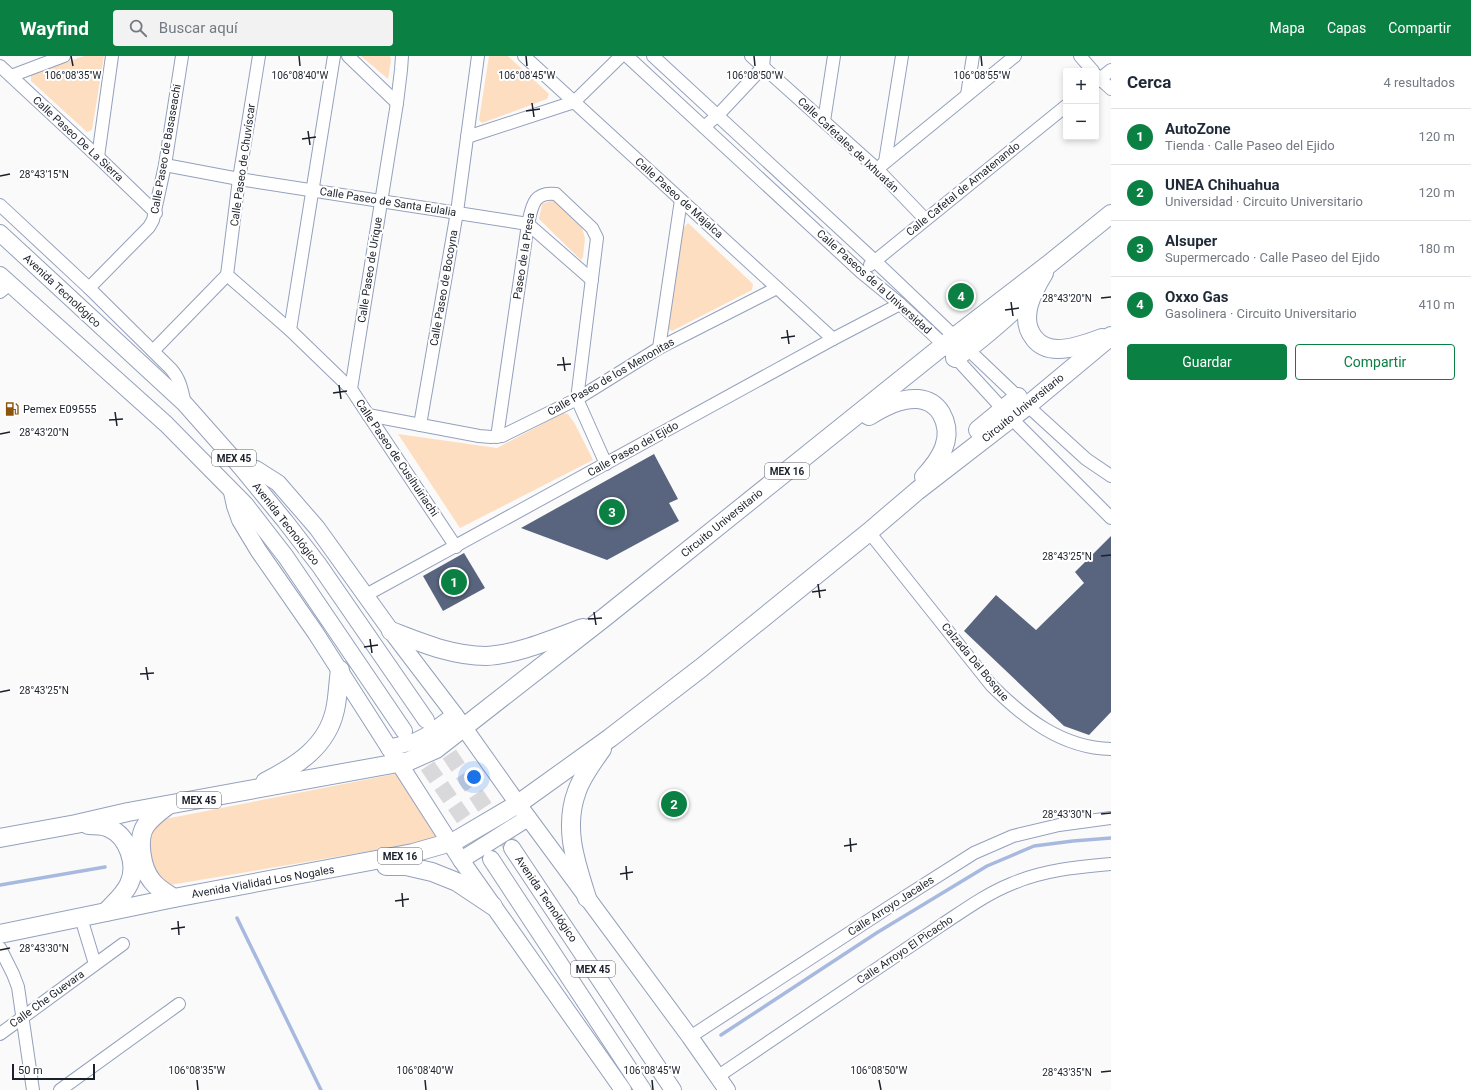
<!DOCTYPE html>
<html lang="es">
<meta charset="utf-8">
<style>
body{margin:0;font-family:Roboto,sans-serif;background:#f2f2f3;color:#1f2937}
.controls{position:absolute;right:12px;top:12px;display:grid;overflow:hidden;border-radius:4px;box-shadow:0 2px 6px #0003}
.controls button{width:36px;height:36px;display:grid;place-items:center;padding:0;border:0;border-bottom:1px solid #e0e1e3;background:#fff;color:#1f2937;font:20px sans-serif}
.scale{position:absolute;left:12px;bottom:10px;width:83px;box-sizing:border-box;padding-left:4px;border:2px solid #1b202a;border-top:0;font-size:11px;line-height:14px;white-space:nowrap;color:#1b202a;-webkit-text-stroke:3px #fff;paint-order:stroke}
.you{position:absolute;left:474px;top:721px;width:14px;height:14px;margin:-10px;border:3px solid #fff;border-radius:50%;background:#1a73e8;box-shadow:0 0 0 6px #1a73e833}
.badge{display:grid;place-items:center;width:26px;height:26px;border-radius:50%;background:#0b8043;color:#fff;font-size:13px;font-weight:700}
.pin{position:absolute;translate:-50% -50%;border:2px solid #fff;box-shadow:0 1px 4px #0006}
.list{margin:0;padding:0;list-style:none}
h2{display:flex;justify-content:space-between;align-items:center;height:52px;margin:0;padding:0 16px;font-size:17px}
h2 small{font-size:13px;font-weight:400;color:#747a83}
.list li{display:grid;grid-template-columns:26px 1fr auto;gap:12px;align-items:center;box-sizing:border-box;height:56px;padding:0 16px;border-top:1px solid #e0e1e3}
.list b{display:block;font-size:15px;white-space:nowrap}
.list p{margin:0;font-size:13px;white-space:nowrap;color:#747a83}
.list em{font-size:13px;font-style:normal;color:#747a83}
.actions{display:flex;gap:8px;padding:12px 16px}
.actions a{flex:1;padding:9px 0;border:1px solid #0b8043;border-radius:4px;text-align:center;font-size:14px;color:#0b8043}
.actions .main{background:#0b8043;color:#fff}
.icon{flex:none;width:22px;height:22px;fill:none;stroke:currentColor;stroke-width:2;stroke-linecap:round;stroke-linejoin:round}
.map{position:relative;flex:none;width:1111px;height:1034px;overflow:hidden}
header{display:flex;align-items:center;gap:24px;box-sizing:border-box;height:56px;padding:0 20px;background:#0b8043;color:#fff}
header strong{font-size:19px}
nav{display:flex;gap:22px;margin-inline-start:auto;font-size:14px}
.search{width:280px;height:36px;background:#f2f2f3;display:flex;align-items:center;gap:10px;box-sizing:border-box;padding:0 14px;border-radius:4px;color:#747a83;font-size:15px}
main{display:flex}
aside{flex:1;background:#fff}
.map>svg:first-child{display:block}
</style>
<header>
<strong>Wayfind</strong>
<div class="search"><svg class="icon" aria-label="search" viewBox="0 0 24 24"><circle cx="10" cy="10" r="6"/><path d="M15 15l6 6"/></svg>Buscar aquí</div>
<nav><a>Mapa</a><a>Capas</a><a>Compartir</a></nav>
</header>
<main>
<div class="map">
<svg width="1111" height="1034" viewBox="0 0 1111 1034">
<rect width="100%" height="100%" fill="#fafafa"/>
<g fill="#fddec1">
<polygon points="84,0 104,0 92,74 87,76 31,25 31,18"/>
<polygon points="361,0 390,0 391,5 388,23"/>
<polygon points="489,0 508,0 549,38 547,43 482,67 479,64"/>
<polygon points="553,144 582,172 585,182 583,201 581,204 539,163 542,148"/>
<polygon points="688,167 753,228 752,234 672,275 668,273 683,173"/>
<polygon points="563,357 568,358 575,368 593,404 460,472 398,378 497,392"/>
<polygon points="400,717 441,783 170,829 156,822 149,809 147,776 160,764"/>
</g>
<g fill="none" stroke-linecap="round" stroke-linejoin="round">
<g stroke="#a8b9df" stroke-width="3.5">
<polyline points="0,829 105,811"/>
<polyline points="237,862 321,1034"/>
<polyline points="721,979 878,876 987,810 1034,790 1073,785 1111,782"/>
</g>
</g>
<g fill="#59657e">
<polygon points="654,398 678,443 669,447 679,465 607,504 521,472"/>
<polygon points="1111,480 1111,656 1089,679 1064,670 964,575 996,539 1036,574 1084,527 1075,516"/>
<polygon points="464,497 485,532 443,555 423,520"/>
</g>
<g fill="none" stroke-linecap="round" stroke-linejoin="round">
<g stroke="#d9d9db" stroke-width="16" stroke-dasharray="16 8" stroke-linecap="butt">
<polyline points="436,678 512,792"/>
<polyline points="414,690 490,801"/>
</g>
<defs>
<g id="minor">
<polyline points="348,0 397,47"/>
<polyline points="524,0 833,283"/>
<polyline points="627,0 861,216 900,248 944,289 1011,362 1111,462"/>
<polyline points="653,0 875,205 1018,341 1086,403 1111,420"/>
<polyline points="751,0 877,113 925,163"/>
<polyline points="1080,0 1093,15"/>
<polyline points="0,10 98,101 156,157"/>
<polyline points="1096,19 1111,33"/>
<polyline points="11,20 64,0"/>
<polyline points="1096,26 1111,14"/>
<polyline points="967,39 973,0"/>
<polyline points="824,65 834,0"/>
<polyline points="704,71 718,59 763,11 764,0"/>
<polyline points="467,81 574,46 621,0"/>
<polyline points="98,101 112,0"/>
<polyline points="885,106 902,0"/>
<polyline points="165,109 239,123 528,168 592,224"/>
<polyline points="877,113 1015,0"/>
<path d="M 0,149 L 89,232 L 171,313 C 180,323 182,334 185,348"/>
<polyline points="870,209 1066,50"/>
<polyline points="227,219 290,274 351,333 456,491"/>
<polyline points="227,219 239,123 259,0"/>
<polyline points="89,232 149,171 153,164 165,109 182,0"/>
<polyline points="0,236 10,228"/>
<polyline points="290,274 334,0"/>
<polyline points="659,292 681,144"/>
<polyline points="153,295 227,219"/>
<polyline points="351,333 397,47 401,14 402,0"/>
<polyline points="368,359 479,380 491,381 502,380 577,343 659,292 777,232"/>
<polyline points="420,369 457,156 478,0"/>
<path d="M 497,381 L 528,168 C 532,151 533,135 556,138 L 592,172 L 597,182 L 577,343 L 606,408"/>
<path d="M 869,476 L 991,629 C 1024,662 1062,692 1111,693"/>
<polyline points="366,539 833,283 900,248"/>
<polyline points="81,862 95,908"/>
<polyline points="0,892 13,918 18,931 33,1034"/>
<polyline points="0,978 123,888"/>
<polyline points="690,981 889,851 974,797 1013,780 1059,769 1111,762"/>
<path d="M 717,1021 L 940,870 C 963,855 986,838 1011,828 C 1043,814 1077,811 1111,808"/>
<polyline points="60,1034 179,948"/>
</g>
<g id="major">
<polyline points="0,177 185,348 239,409 285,465 319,509 426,664"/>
<polyline points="0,219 166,368 245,448 286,501 404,675"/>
<polyline points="239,409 256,413 278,427 317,472 391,575 455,659 518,748 690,981 727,1034"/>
<polyline points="232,436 235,450 240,464 258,494 315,576 461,804 623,1034"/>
<polyline points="389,692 416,685 426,680 455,659"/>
<polyline points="512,792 673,1034"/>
<polyline points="491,803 643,1034"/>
<polyline points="461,804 528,762"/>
</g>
<g id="highway">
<path d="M 1044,217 C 1033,235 1018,262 1034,282 C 1040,290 1048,293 1058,293 C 1073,293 1089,287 1102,282"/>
<path d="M 955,302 C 983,283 1008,260 1032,237"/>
<path d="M 869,360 C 884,351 900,342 918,343 C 928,344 936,349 941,357 C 955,381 941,403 924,421"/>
<polyline points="978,374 1018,341"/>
<path d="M 391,575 C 422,587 452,600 486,600 C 516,599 555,582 583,572"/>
<path d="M 265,726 C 296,710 327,691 335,654 C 338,641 338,627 340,614"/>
<path d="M 167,750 C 159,756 152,761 146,769 C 136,783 142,813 152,825 C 158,833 166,837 174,842"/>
<path d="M 88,769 C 95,769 103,769 109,772 C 128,780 138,809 129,828 C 124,839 114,847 106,856"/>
<polyline points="0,782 76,768 128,756 409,705 436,693 605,561 944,289 1048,209 1111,158"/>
<polyline points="386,810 406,810 432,816 457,826 493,850"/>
<path d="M 587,842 C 576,807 563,772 577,735 C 582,720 593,706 602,693"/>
<polyline points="0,878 174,842 413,797 455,785 518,748 610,682 701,612 869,476 917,435 1027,350 1111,280"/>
</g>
</defs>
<use href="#minor" stroke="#94a0bc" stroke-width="14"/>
<use href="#major" stroke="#94a0bc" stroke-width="18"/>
<use href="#highway" stroke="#94a0bc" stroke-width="20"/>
<use href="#minor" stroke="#fff" stroke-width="12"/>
<use href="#major" stroke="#fff" stroke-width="16"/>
<use href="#highway" stroke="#fff" stroke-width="18"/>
</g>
<path fill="none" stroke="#1b202a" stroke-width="1.5" d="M 71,0 L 73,10M 299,0 L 300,10M 526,0 L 527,10M 754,0 L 755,10M 981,0 L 982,10M 532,47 L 534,61M 526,55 L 540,53M 308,75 L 310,89M 302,83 L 316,81M 0,120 L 10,118M 1101,242 L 1111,241M 1011,246 L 1013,260M 1005,254 L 1019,252M 787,274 L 789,288M 781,282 L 795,280M 563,301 L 565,315M 557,309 L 571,308M 339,329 L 341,343M 333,337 L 347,335M 115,356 L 117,370M 109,364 L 123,363M 0,378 L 10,376M 1101,500 L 1111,499M 818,528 L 820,542M 812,536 L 826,534M 594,556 L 596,569M 588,563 L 602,562M 370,583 L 372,597M 364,591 L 378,589M 146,611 L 148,624M 140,618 L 154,617M 0,636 L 10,634M 1101,758 L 1111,757M 850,782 L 851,796M 844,790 L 857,788M 626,810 L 627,824M 620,818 L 633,816M 402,837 L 403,851M 395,845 L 409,843M 178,865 L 179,879M 171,873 L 185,871M 0,894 L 10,892M 1101,1016 L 1111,1015M 197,1024 L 198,1034M 425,1024 L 426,1034M 652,1024 L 653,1034M 879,1024 L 881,1034"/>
<defs>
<symbol id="fuel-bare" viewBox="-9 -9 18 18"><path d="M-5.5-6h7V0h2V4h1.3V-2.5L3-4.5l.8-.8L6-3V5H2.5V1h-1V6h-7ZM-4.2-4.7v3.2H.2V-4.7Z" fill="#8c5509" stroke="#fff" stroke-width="2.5" paint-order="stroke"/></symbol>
</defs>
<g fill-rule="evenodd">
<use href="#fuel-bare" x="2" y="343" width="20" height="20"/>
</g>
<g text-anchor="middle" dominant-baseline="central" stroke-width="4" stroke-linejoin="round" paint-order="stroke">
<g fill="#fff" stroke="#5f636a" stroke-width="1">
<rect x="212" y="394" width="44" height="16" rx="3"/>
<rect x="765" y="407" width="44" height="16" rx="3"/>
<rect x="177" y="736" width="44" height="16" rx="3"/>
<rect x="378" y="792" width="44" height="16" rx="3"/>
<rect x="571" y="905" width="44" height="16" rx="3"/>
</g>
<g font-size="10" font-weight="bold" fill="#1b202a">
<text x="234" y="402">MEX 45</text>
<text x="787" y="415">MEX 16</text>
<text x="199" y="744">MEX 45</text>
<text x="400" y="800">MEX 16</text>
<text x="593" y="913">MEX 45</text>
</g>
<g font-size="11" fill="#1b202a" stroke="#fff">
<text transform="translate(78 83) rotate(43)">Calle Paseo De La Sierra</text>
<text transform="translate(848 89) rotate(43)">Calle Cafetales de Ixhuatán</text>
<text transform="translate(166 93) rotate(-80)">Calle Paseo de Basaseachi</text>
<text transform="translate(243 109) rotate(-82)">Calle Paseo de Chuvíscar</text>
<text transform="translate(963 133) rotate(-39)">Calle Cafetal de Amatenando</text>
<text transform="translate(679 142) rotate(42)">Calle Paseo de Majalca</text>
<text transform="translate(388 146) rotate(9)">Calle Paseo de Santa Eulalia</text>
<text transform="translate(524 200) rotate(-81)">Paseo de la Presa</text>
<text transform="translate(370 214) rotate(-81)">Calle Paseo de Urique</text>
<text transform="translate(874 226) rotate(42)">Calle Paseos de la Universidad</text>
<text transform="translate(444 232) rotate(-80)">Calle Paseo de Bocoyna</text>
<text transform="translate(62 235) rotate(43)">Avenida Tecnológico</text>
<text transform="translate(611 321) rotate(-30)">Calle Paseo de los Menonitas</text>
<text transform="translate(1023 352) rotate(-39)">Circuito Universitario</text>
<text transform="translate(633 393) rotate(-29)">Calle Paseo del Ejido</text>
<text transform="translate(397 402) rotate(56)">Calle Paseo de Cusihuiriachi</text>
<text transform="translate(722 467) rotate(-39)">Circuito Universitario</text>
<text transform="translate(286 468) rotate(52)">Avenida Tecnológico</text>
<text transform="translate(975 606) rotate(50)">Calzada Del Bosque</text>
<text transform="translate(263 826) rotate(-10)">Avenida Vialidad Los Nogales</text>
<text transform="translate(546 843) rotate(56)">Avenida Tecnológico</text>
<text transform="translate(891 850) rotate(-33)">Calle Arroyo Jacales</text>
<text transform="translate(905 894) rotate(-34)">Calle Arroyo El Picacho</text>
<text transform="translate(47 943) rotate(-36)">Calle Che Guevara</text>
</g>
<g font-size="11" fill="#1b202a" stroke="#fff" text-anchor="start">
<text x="23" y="353">Pemex E09555</text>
</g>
</g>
<g font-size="10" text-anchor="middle" fill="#1b202a" stroke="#fff" stroke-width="4" stroke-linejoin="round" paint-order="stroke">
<text x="73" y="23">106°08'35"W</text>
<text x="300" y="23">106°08'40"W</text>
<text x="527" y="23">106°08'45"W</text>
<text x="755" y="23">106°08'50"W</text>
<text x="982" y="23">106°08'55"W</text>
<text x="44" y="122">28°43'15"N</text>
<text x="1067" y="246">28°43'20"N</text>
<text x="44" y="380">28°43'20"N</text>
<text x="1067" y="504">28°43'25"N</text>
<text x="44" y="638">28°43'25"N</text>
<text x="1067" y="762">28°43'30"N</text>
<text x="44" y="896">28°43'30"N</text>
<text x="197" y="1018">106°08'35"W</text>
<text x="425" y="1018">106°08'40"W</text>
<text x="652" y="1018">106°08'45"W</text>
<text x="879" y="1018">106°08'50"W</text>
<text x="1067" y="1020">28°43'35"N</text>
</g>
</svg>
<div class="controls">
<button>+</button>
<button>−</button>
</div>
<div class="scale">50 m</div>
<div class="you"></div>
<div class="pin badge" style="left:454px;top:526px">1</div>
<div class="pin badge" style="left:674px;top:748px">2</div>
<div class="pin badge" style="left:612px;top:456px">3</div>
<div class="pin badge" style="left:961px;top:240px">4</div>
</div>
<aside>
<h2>Cerca<small>4 resultados</small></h2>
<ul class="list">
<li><span class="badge">1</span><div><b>AutoZone</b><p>Tienda · Calle Paseo del Ejido</p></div><em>120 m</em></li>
<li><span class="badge">2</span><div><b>UNEA Chihuahua</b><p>Universidad · Circuito Universitario</p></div><em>120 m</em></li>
<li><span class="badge">3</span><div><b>Alsuper</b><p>Supermercado · Calle Paseo del Ejido</p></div><em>180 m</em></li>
<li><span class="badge">4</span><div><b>Oxxo Gas</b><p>Gasolinera · Circuito Universitario</p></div><em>410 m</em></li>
</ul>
<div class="actions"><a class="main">Guardar</a><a>Compartir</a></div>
</aside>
</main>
